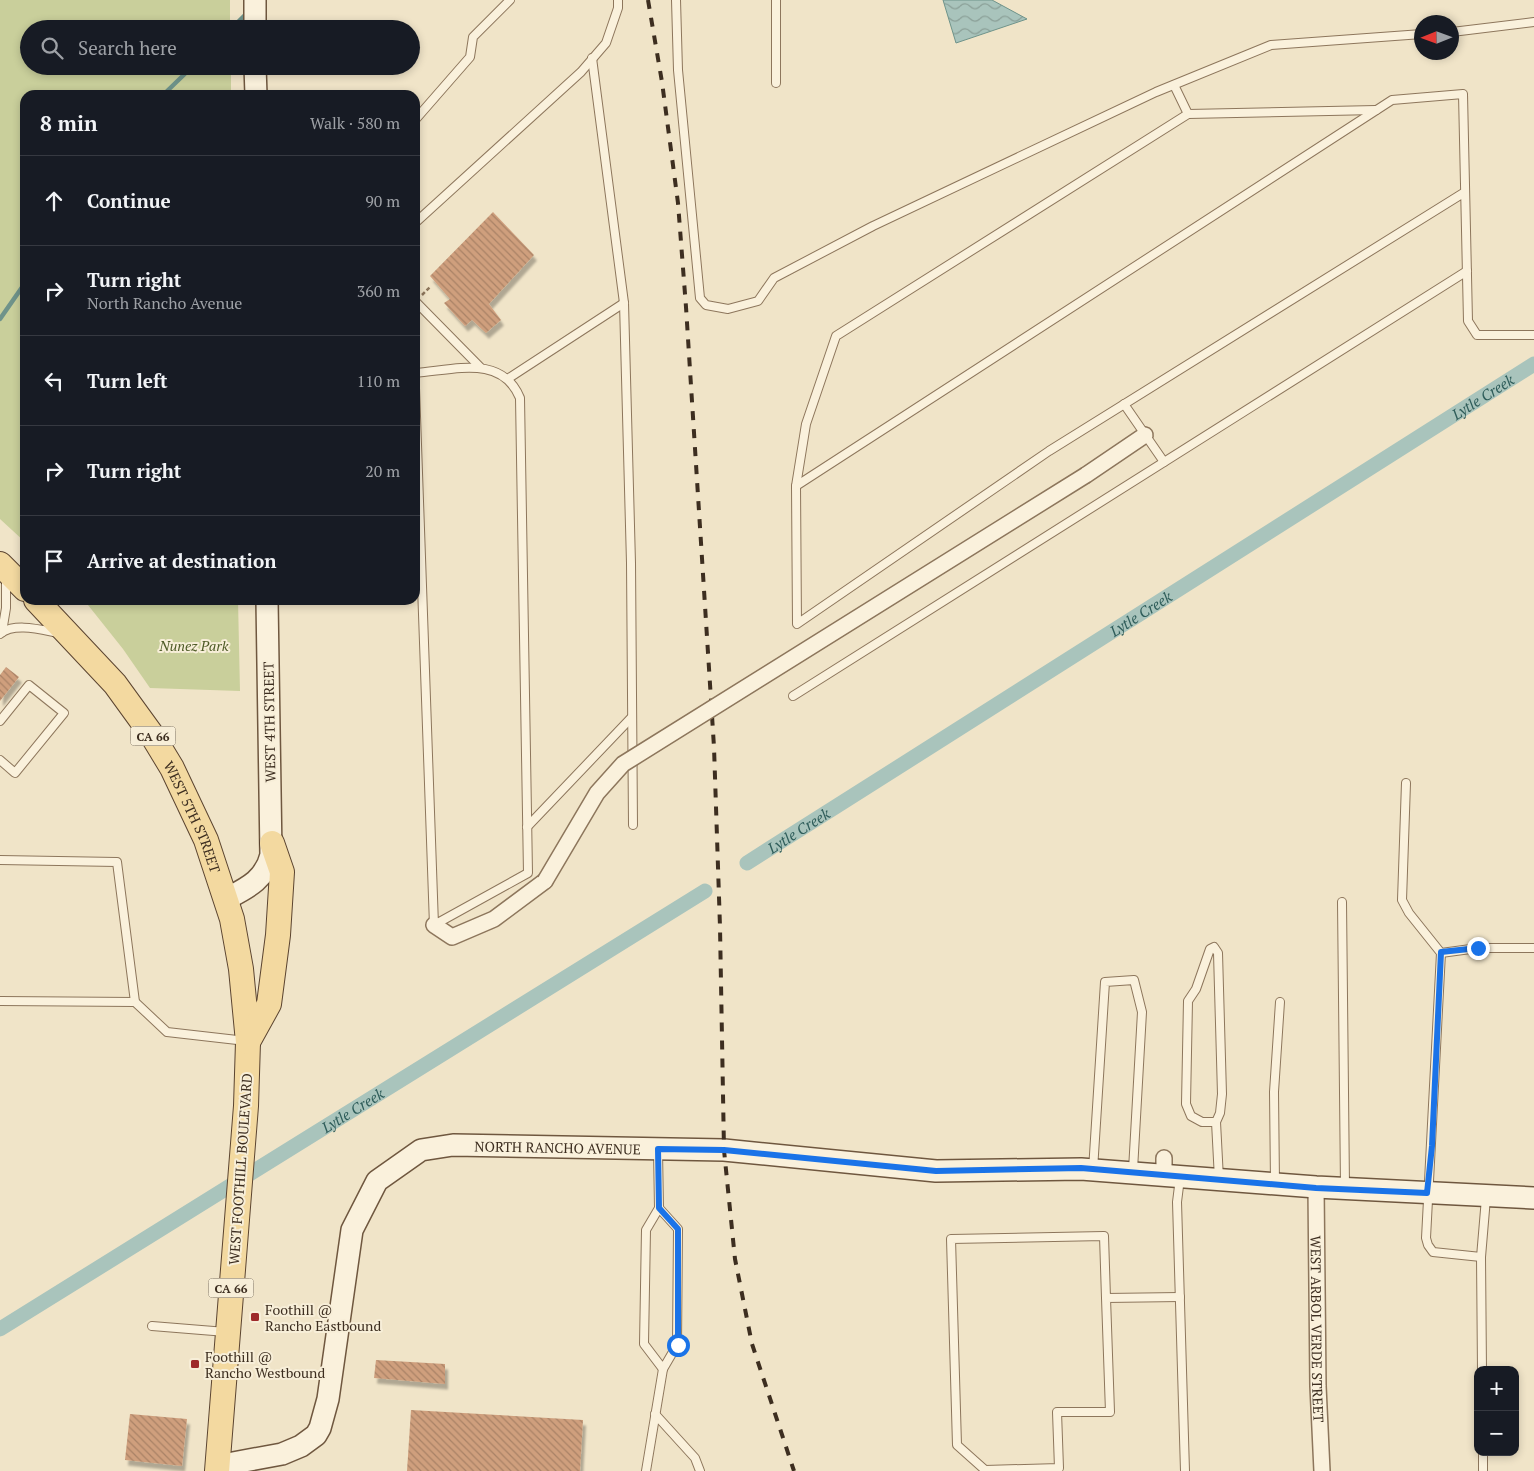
<!DOCTYPE html>
<meta charset="utf-8">
<style>
body{margin:0;font-family:"PT Serif",serif;background:#242831;color:#f1f3f6}
.controls{position:absolute;right:15px;bottom:15px;display:grid;overflow:hidden;border-radius:10px;box-shadow:0 2px 8px #0003}
.controls button{width:45px;height:45px;display:grid;place-items:center;padding:0;border:0;border-bottom:1px solid #363941;background:#171b24;color:#f1f3f6;font:25px sans-serif}
.compass{position:absolute;left:1414px;top:15px;width:45px;height:45px;border-radius:50%;background:#171b24;box-shadow:0 2px 8px #0003;rotate:269deg}
.stop{position:absolute;width:15px;height:15px;margin:-11px;border:4px solid #1a73e8;border-radius:50%;background:#fff}
.stop.end{background:#1a73e8;border-color:#fff;box-shadow:0 1px 5px #0008}
.list{margin:0;padding:0;list-style:none}
h2{display:flex;justify-content:space-between;align-items:center;height:65px;margin:0;padding:0 20px;font-size:21px}
h2 small{font-size:16px;font-weight:400;color:#9ea1a6}
.list li{display:grid;grid-template-columns:32px 1fr auto;gap:15px;align-items:center;box-sizing:border-box;height:90px;padding:0 20px;border-top:1px solid #363941}
.list b{display:block;font-size:19px;white-space:nowrap}
.list p{margin:0;font-size:16px;white-space:nowrap;color:#9ea1a6}
.list em{font-size:16px;font-style:normal;color:#9ea1a6}
.icon{flex:none;width:28px;height:28px;fill:none;stroke:currentColor;stroke-width:2;stroke-linecap:round;stroke-linejoin:round}
.map{position:relative;flex:none;width:1534px;height:1471px;overflow:hidden}
.search{position:absolute;background:#171b24;box-shadow:0 2px 8px #0003;left:20px;top:20px;width:400px;height:55px;display:flex;align-items:center;gap:12px;box-sizing:border-box;padding:0 18px;border-radius:28px;color:#9ea1a6;font-size:19px}
.panel{position:absolute;background:#171b24;box-shadow:0 2px 8px #0003;left:20px;top:90px;width:400px;height:515px;border-radius:15px}
.map>svg:first-child{display:block}
</style>
<div class="map">
<svg width="1534" height="1471" viewBox="0 0 1534 1471">
<defs>
<pattern id="water-waves" width="16" height="10" patternUnits="userSpaceOnUse" patternTransform="scale(1.25)"><rect width="16" height="10" fill="#a9c4bc"/><path d="M0 5q4-4 8 0t8 0" fill="none" stroke="#8ba098"/></pattern>
<pattern id="building-back-hatch" width="6" height="6" patternUnits="userSpaceOnUse" patternTransform="scale(1.25)"><rect width="6" height="6" fill="#cf9f7d"/><path d="M-1 5l2 2M0 0l6 6M5-1l2 2" fill="none" stroke="#a98266"/></pattern>
<filter id="shadow"><feDropShadow dx="3" dy="5.5" stdDeviation="1" flood-color="#0004"/></filter>
</defs>
<rect width="100%" height="100%" fill="#f0e4c8"/>
<g fill="#c9cf9b">
<polygon points="0,0 230,0 230,29 29,29 29,66 231,66 231,95 25,95 25,542 0,519"/>
<polygon points="84,600 238,600 240,691 150,688 123,649"/>
</g>
<polygon fill="url(#water-waves)" stroke="#6f938a" points="943,0 992,0 1027,19 956,43"/>
<g fill="none" stroke-linecap="round" stroke-linejoin="round">
<g stroke="#6f938a" stroke-width="4.5">
<polyline points="231,29 248,12"/>
<polyline points="163,95 193,66"/>
<polyline points="0,319 25,283"/>
</g>
<g stroke="#a9c4bc" stroke-width="15">
<path id="s1" d="M 747,863 L 1534,364"/>
<path id="s2" d="M 0,1329 L 705,891"/>
</g>
</g>
<g fill="url(#building-back-hatch)" filter="url(#shadow)">
<polygon points="493,212 534,255 489,304 501,320 486,333 472,320 465,326 444,303 450,299 430,276"/>
<polygon points="6,667 19,677 0,701 0,675"/>
<polygon points="376,1360 445,1364 445,1384 374,1378"/>
<polygon points="411,1410 583,1420 580,1471 407,1471"/>
<polygon points="130,1414 187,1419 182,1466 125,1460"/>
</g>
<g fill="none" stroke-linecap="round" stroke-linejoin="round">
<defs>
<g id="lane">
<polyline points="676,0 678,70 700,298 706,305 728,309 758,301 774,278 873,226 1156,92 1271,45 1422,34"/>
<polyline points="1452,32 1534,22"/>
<polyline points="592,58 624,303 631,563 633,825"/>
<polyline points="776,83 776,0"/>
<polyline points="1174,85 1188,114"/>
<polyline points="415,120 470,57 473,37 510,0"/>
<polyline points="1465,192 1049,451 797,624 796,486 1392,100 1463,94 1468,321 1477,335 1534,335"/>
<polyline points="415,223 581,72 606,43 618,8 618,0"/>
<polyline points="415,301 480,367"/>
<path d="M 415,373 C 454,370 502,354 520,398 L 528,873 L 434,925 L 415,388"/>
<polyline points="509,378 624,303"/>
<polyline points="1124,404 1164,462"/>
<polyline points="796,486 806,424 836,336 1188,114 1376,110"/>
<polyline points="2,632 6,608 6,577"/>
<path d="M 0,634 C 14,622 42,630 59,633"/>
<polyline points="793,696 1467,271"/>
<polyline points="0,721 29,685 64,713 15,773 0,760"/>
<polyline points="1406,783 1402,900 1409,913 1441,953 1426,1238 1428,1245 1433,1252 1481,1257"/>
<polyline points="527,827 631,718"/>
<polyline points="0,860 117,862 135,1002 0,1001"/>
<polyline points="1342,902 1345,1187"/>
<polyline points="1441,953 1478,948 1534,948"/>
<polyline points="135,1002 167,1032 246,1041"/>
<polyline points="1216,1122 1202,1122 1191,1116 1186,1104 1188,1001 1196,989 1210,949 1214,947 1218,953 1222,1094 1220,1113 1216,1122 1219,1179"/>
<polyline points="658,1151 659,1208 646,1230 644,1344 663,1369 677,1345 678,1229 659,1208"/>
<polyline points="1093,1170 1105,982 1134,980 1142,1012 1133,1170"/>
<polyline points="1180,1178 1177,1202 1185,1471"/>
<polyline points="1275,1183 1274,1092 1280,1002"/>
<polyline points="1106,1298 1110,1412 1057,1412 1059,1468 985,1470 957,1445 951,1239 1104,1236 1106,1298 1180,1297"/>
<polyline points="152,1326 226,1332"/>
<polyline points="1482,1370 1481,1257 1486,1198"/>
<polyline points="655,1414 695,1458 700,1471"/>
<polyline points="1483,1452 1483,1471"/>
<polyline points="646,1471 663,1369"/>
</g>
<g id="street">
<polyline points="1086,475 1145,435"/>
<polyline points="434,925 452,937 494,919 545,881"/>
<polyline points="1164,1158 1164,1175"/>
<path id="s3" d="M 1316,1187 L 1318,1386 L 1322,1471"/>
</g>
<g id="secondary">
<polyline points="255,0 255,29"/>
<polyline points="255,66 256,95"/>
<path d="M 226,899 C 247,888 265,880 271,855 L 267,600"/>
<path id="s4" d="M 217,1466 L 282,1454 L 301,1446 L 316,1435 L 320,1428 L 328,1399 L 352,1230 L 377,1181 L 421,1150 L 453,1145 L 724,1150 L 936,1171 L 1081,1169 L 1316,1187 L 1534,1198"/>
</g>
<g id="primary">
<polyline points="0,564 25,589"/>
<path id="s5" d="M 36,600 L 115,684 L 152,735 L 172,768 L 206,840 L 232,919 L 241,969 L 248,1042 L 246,1106 L 217,1471"/>
<polyline points="248,1042 269,1004 278,935 282,872 272,843"/>
</g>
</defs>
<use href="#lane" stroke="#8d765c" stroke-width="10"/>
<use href="#street" stroke="#8d765c" stroke-width="18"/>
<use href="#secondary" stroke="#6f573f" stroke-width="24"/>
<use href="#primary" stroke="#5b4430" stroke-width="26"/>
<polyline stroke="#8d765c" stroke-width="2.5" stroke-dasharray="4 2.5" stroke-linecap="butt" points="422,295 430,287"/>
<use href="#lane" stroke="#faf1dc" stroke-width="8"/>
<use href="#street" stroke="#faf1dc" stroke-width="15"/>
<use href="#secondary" stroke="#faf1dc" stroke-width="21"/>
<use href="#primary" stroke="#f3d9a0" stroke-width="24"/>
<polyline stroke="#3d2e20" stroke-width="4" stroke-dasharray="9 9" stroke-linecap="butt" points="648,0 662,82 678,203 686,307 714,747 720,927 724,1150 735,1259 752,1344 794,1471"/>
<defs>
<polyline id="street-bridge" points="545,881 597,793 623,764 1086,475"/>
</defs>
<use href="#street-bridge" stroke="#8d765c" stroke-width="18" stroke-linecap="butt"/>
<use href="#street-bridge" stroke="#faf1dc" stroke-width="15"/>
</g>
<g fill="none" stroke-linecap="round" stroke-linejoin="round">
<polyline stroke="#1a73e8" stroke-width="6" points="678,1345 678,1229 659,1208 658,1149 724,1150 936,1171 1081,1168 1316,1188 1427,1193 1432,1146 1441,952 1478,948"/>
</g>
<g fill="#9e2a2b" stroke="#f7eed8" stroke-width="2">
<rect x="250" y="1312" width="10" height="10" rx="2.5"/>
<rect x="190" y="1359" width="10" height="10" rx="2.5"/>
</g>
<g text-anchor="middle" dominant-baseline="central" stroke-width="4" stroke-linejoin="round" paint-order="stroke">
<g fill="#f7eed8" stroke="#756857" stroke-width="1">
<rect x="130.5" y="726.5" width="45" height="19" rx="4"/>
<rect x="208.5" y="1278.5" width="45" height="19" rx="4"/>
</g>
<g font-size="12" font-weight="bold" fill="#3d2e20">
<text x="153" y="736">CA 66</text>
<text x="231" y="1288">CA 66</text>
</g>
<g font-size="14" font-style="italic" fill="#4d5a26" stroke="#f7eed8">
<text x="194" y="645">Nunez Park</text>
</g>
<g font-size="14" fill="#3d2e20" stroke="#f7eed8">
<text transform="translate(269 722) rotate(-91)">WEST 4TH STREET</text>
<text stroke="none"><textPath href="#s5" startOffset="270">WEST 5TH STREET</textPath></text>
<text stroke="none"><textPath href="#s4" startOffset="560">NORTH RANCHO AVENUE</textPath></text>
<text transform="translate(240 1169) rotate(-86)">WEST FOOTHILL BOULEVARD</text>
<text stroke="none"><textPath href="#s3" startOffset="142">WEST ARBOL VERDE STREET</textPath></text>
</g>
<g font-size="14" fill="#3d2e20" stroke="#f7eed8" text-anchor="start">
<text x="265" y="1309">Foothill @<tspan x="265" dy="16">Rancho Eastbound</tspan></text>
<text x="205" y="1356">Foothill @<tspan x="205" dy="16">Rancho Westbound</tspan></text>
</g>
<g font-size="15" font-style="italic" fill="#2f5d5a" stroke="#f7eed8">
<text stroke="none"><textPath href="#s1" startOffset="871">Lytle Creek</textPath></text>
<text stroke="none"><textPath href="#s1" startOffset="466">Lytle Creek</textPath></text>
<text stroke="none"><textPath href="#s1" startOffset="61">Lytle Creek</textPath></text>
<text stroke="none"><textPath href="#s2" startOffset="415">Lytle Creek</textPath></text>
</g>
</g>
</svg>
<div class="controls">
<button>+</button>
<button>−</button>
</div>
<svg class="compass" viewBox="-18 -18 36 36"><path d="M0-13l5 13h-10z" fill="#e53935"/><path d="M0 13l5-13h-10z" fill="#9ea1a6"/></svg>
<div class="stop" style="left:678px;top:1345px"></div>
<div class="stop end" style="left:1478px;top:948px"></div>
<div class="search"><svg class="icon" aria-label="search" viewBox="0 0 24 24"><circle cx="10" cy="10" r="6"/><path d="M15 15l6 6"/></svg>Search here</div>
<section class="panel">
<h2>8 min<small>Walk · 580 m</small></h2>
<ul class="list">
<li><svg class="icon" aria-label="ahead" viewBox="0 0 24 24"><path d="M12 20V5M6 11l6-6 6 6"/></svg><div><b>Continue</b></div><em>90 m</em></li>
<li><svg class="icon" aria-label="right" viewBox="0 0 24 24"><path d="M7 20v-9h11M14 6l5 5-5 5"/></svg><div><b>Turn right</b><p>North Rancho Avenue</p></div><em>360 m</em></li>
<li><svg class="icon" aria-label="left" viewBox="0 0 24 24"><path d="M17 20v-9H6M10 6l-5 5 5 5"/></svg><div><b>Turn left</b></div><em>110 m</em></li>
<li><svg class="icon" aria-label="right" viewBox="0 0 24 24"><path d="M7 20v-9h11M14 6l5 5-5 5"/></svg><div><b>Turn right</b></div><em>20 m</em></li>
<li><svg class="icon" aria-label="arrive" viewBox="0 0 24 24"><path d="M6 21V4h12l-3 4 3 4H6"/></svg><div><b>Arrive at destination</b></div></li>
</ul>
</section>
</div>
